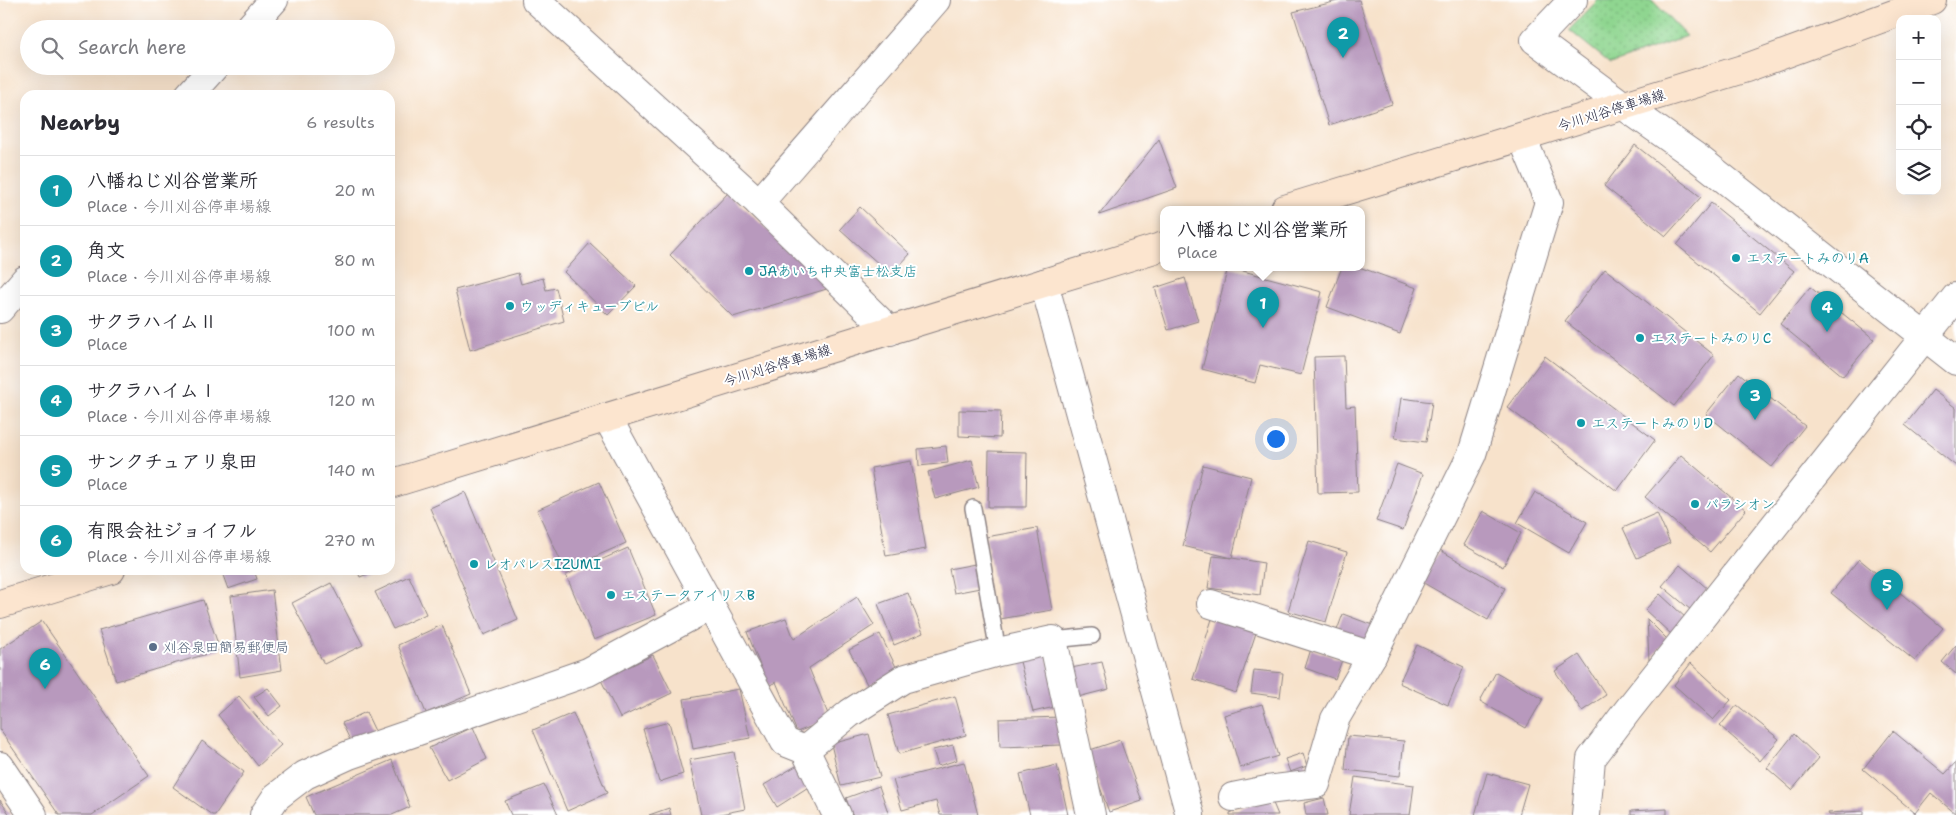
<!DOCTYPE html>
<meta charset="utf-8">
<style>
body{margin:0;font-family:"Shantell Sans","Klee One",sans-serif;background:#f2f2f3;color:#2b2b33}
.controls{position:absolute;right:15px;top:15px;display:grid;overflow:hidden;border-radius:10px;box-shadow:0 5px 20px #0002}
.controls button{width:45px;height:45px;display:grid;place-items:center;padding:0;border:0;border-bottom:1px solid #e1e1e2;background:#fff;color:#2b2b33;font:25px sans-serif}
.you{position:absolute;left:1275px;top:438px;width:18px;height:18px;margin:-12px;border:4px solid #fff;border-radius:50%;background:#1a73e8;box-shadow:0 0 0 8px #1a73e833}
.badge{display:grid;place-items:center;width:32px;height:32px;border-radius:50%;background:#1f6fb2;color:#fff;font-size:16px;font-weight:700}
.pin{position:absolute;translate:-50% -41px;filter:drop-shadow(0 1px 2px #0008)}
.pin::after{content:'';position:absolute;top:26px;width:18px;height:15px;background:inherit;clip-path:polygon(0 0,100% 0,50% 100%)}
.popup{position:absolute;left:1160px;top:206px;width:205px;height:65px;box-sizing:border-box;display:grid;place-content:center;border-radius:10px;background:#fff;filter:drop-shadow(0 1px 4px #0005);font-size:16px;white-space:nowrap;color:#7c7c81}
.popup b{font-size:19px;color:#2b2b33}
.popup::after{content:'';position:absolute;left:50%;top:100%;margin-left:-10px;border:10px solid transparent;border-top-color:#fff}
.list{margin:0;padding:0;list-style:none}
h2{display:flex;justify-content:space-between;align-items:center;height:65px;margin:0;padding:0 20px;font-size:21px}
h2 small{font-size:16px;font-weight:400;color:#7c7c81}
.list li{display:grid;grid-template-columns:32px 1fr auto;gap:15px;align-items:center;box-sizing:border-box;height:70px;padding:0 20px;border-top:1px solid #e1e1e2}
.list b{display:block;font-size:19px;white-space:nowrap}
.list p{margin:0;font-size:16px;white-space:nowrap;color:#7c7c81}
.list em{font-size:16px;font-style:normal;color:#7c7c81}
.icon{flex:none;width:28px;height:28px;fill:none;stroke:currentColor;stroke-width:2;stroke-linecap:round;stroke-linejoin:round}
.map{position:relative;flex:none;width:1956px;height:815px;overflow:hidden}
.search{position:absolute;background:#fff;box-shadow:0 5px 20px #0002;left:20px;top:20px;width:375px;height:55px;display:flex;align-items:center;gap:12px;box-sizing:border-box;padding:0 18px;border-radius:28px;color:#7c7c81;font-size:19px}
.panel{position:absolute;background:#fff;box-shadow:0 5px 20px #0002;left:20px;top:90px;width:375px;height:485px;border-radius:15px}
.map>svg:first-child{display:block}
</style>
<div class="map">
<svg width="1956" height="815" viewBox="0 0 1956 815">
<defs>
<pattern id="green-dots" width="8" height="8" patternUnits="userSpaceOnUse" patternTransform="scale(1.25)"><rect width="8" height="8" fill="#8fd690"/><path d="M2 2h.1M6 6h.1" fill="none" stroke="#7bb77d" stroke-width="1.8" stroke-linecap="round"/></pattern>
</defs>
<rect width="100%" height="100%" fill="#fff"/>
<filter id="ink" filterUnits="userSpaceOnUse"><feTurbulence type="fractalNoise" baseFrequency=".02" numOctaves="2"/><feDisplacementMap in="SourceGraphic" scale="10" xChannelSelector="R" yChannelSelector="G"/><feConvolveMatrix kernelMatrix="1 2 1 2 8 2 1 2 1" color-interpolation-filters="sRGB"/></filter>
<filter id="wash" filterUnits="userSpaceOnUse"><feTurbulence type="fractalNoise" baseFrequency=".0096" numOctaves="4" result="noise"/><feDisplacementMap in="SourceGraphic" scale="20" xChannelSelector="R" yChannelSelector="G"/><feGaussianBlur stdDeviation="1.12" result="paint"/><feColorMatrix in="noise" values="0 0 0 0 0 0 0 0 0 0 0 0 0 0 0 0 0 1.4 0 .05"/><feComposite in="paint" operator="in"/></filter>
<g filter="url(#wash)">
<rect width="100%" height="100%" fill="#f7e2cb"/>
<polygon fill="url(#green-dots)" stroke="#587c66" points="1598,0 1652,0 1687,36 1611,64 1569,30"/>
<g id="blocks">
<g fill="#b899bd">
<polygon points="1342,0 1359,0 1392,104 1329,125 1293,12"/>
<polygon points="1159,139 1177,188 1099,215"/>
<polygon points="1635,145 1701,197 1666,236 1604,186"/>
<polygon points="728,193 830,288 733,317 670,255"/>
<polygon points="1711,203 1794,271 1760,313 1677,245"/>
<polygon points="860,207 910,254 891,275 840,229"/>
<polygon points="590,243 636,286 608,315 564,272"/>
<polygon points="1228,267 1322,292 1301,375 1260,365 1255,383 1202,369"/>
<polygon points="1342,267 1359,267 1417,288 1400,334 1327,307"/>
<polygon points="1605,269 1714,355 1674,406 1565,321"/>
<polygon points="518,273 521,284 543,278 546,290 556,288 564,321 470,350 455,290"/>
<polygon points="1185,278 1198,321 1168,330 1155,288"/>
<polygon points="1810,287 1874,339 1843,376 1780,324"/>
<polygon points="1344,356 1346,407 1355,406 1358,492 1318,493 1314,357"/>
<polygon points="1545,356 1655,440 1617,491 1507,407"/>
<polygon points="1739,373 1805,426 1772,467 1706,414"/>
<polygon points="1933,390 1956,408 1956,466 1905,425"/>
<polygon points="1401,398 1432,402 1426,442 1395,438"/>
<polygon points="959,410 1001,411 1000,438 959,436"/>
<polygon points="946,446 948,463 919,466 918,449"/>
<polygon points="989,451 1027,452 1026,507 988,507"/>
<polygon points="1681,455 1746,510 1710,552 1645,497"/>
<polygon points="972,460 979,487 935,499 928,472"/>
<polygon points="911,461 926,549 886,556 871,468"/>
<polygon points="1397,464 1423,474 1403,530 1376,521"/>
<polygon points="1203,465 1251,477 1232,558 1264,563 1260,595 1208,588 1213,556 1232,558 1183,546"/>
<polygon points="599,482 626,543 565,570 537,510"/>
<polygon points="465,492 518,620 484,635 430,508"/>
<polygon points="1535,492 1587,522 1569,553 1517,523"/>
<polygon points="1483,511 1521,533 1503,567 1464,545"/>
<polygon points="1657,513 1670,543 1637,558 1623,528"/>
<polygon points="1037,528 1052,610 1000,619 986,537"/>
<polygon points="1309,541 1347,552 1326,622 1288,611"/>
<polygon points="628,548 656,615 594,640 566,575"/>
<polygon points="1440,550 1505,588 1488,620 1422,582"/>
<polygon points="1859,559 1943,628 1915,661 1831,593"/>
<polygon points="975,564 980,588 954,593 949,569"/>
<polygon points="1680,565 1708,589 1691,610 1662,586"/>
<polygon points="221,570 254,570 257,579 228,589"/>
<polygon points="357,570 378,570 360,577"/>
<polygon points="409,576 426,614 393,629 375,592"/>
<polygon points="331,583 363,645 324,664 292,603"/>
<polygon points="272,590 282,670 240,677 231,596"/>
<polygon points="908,593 923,633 894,645 878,604"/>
<polygon points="1660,594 1687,619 1672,635 1645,610"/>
<polygon points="857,597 874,625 809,668 830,719 797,732 776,682 768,686 747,632 786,618 794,639"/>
<polygon points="203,600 220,650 116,681 99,630"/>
<polygon points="1343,614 1375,626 1367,646 1336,633"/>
<polygon points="1213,616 1257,630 1236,693 1193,679"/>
<polygon points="1647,619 1668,640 1649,660"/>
<polygon points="42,621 149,776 92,815 59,815 0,730 0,649"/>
<polygon points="442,625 471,694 426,713 398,645"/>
<polygon points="880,634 898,671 868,686 849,650"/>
<polygon points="1417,645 1464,667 1448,705 1399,683"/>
<polygon points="1956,645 1956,674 1942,662"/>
<polygon points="1045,647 1059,706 1033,712 1018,654"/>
<polygon points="1311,649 1342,660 1335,679 1305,668"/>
<polygon points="653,655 672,693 620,718 601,680"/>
<polygon points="1579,655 1606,695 1582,711 1555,671"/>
<polygon points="1102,662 1109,689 1078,697 1071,668"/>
<polygon points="1691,663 1731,700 1713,720 1674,685"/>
<polygon points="1254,670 1283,673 1280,697 1251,693"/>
<polygon points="1496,672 1543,699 1526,728 1480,701"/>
<polygon points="268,688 282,706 269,716 254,697"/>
<polygon points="739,689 750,738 693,749 684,699"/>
<polygon points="239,696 281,745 258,766 218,715"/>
<polygon points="955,696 966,735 899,754 888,715"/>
<polygon points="1262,704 1278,756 1240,768 1224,715"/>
<polygon points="1737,705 1779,739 1760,761 1720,726"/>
<polygon points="366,712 375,731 351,742 342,723"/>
<polygon points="573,713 607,793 567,811 533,730"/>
<polygon points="1061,717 1062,745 1000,747 999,719"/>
<polygon points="669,722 683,774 659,782 643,729"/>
<polygon points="473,727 487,759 447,780 429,748"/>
<polygon points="1893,731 1945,774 1956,762 1956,814 1931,793 1915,813 1863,769"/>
<polygon points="869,734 880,777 841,786 831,744"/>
<polygon points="1794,734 1819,758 1792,790 1767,768"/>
<polygon points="1348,736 1404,741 1400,776 1345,770"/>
<polygon points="1120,740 1142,801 1109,812 1087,751"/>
<polygon points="202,741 244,772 215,815 212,815 173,787"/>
<polygon points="953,745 957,760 938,766 933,750"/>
<polygon points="734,752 745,809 715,815 701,815 689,760"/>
<polygon points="1303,753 1307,766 1290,772 1285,759"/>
<polygon points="392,760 410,807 392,815 314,815 306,797"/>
<polygon points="964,762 978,815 940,815 936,801 902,810 893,780"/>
<polygon points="801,763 813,784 777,807 764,785"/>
<polygon points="1057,765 1068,815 1030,815 1020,774"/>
<polygon points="1487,773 1528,784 1519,815 1475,815"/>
<polygon points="1355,777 1414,785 1410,815 1349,815"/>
<polygon points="544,785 558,815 511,815 505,801"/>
<polygon points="879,786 889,815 852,815 846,798"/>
<polygon points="1270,796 1278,815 1230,815 1230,813"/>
<polygon points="1324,798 1328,815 1306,815 1304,803"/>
<polygon points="0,800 10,815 0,815"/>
<polygon points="669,808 671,815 649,815"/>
<polygon points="1667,809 1667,815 1631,815 1631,811"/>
<polygon points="1864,811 1864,815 1829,815 1828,813"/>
</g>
</g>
</g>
<g filter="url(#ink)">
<use href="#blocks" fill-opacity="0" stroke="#8c8283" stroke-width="1"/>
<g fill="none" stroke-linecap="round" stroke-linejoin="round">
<defs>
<g id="service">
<polyline points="973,508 998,652"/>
<polyline points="1053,640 1092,636"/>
</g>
<g id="minor">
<polyline points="536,0 759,203 890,331"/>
<polyline points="1573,0 1535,40 1624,106"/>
<polyline points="248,29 274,0"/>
<polyline points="189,95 215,66"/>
<polyline points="759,203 936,0"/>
<polyline points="0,309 25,280"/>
<polyline points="607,417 785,742 805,750 837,815"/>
<polyline points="1211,604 1372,656"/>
<polyline points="805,750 850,713 903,679 998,652 1053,640 1091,815"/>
<polyline points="0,766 33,815"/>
<polyline points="1233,797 1267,790 1316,784 1335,719 1372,656 1472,454 1549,202 1522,137"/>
<polyline points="264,815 276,797 305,775 349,755 588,672 710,606"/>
<polyline points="1586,815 1591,759 1628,710 1956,297"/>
</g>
<g id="tertiary">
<polyline points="1624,106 1699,159 1956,361"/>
<polyline points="1044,283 1190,815"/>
</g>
<g id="secondary">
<polyline points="1285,209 1746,68 1932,0"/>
<polyline points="390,484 1164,246"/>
<polyline points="0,604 111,570"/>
</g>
</defs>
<use href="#service" stroke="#8c8283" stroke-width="18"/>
<use href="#minor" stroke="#8c8283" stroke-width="30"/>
<use href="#tertiary" stroke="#8c8283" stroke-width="30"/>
<use href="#secondary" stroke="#8c8283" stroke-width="30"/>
<use href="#service" stroke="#fff" stroke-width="15"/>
<use href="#minor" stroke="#fff" stroke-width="28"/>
<use href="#tertiary" stroke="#fff" stroke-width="28"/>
<use href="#secondary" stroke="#fce5cf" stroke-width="28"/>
</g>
</g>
<g fill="#0f9aa8" stroke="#fff" stroke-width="2">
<circle cx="1736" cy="258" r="5"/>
<circle cx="749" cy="271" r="5"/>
<circle cx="510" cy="306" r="5"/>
<circle cx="1640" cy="338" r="5"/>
<circle cx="1581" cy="423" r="5"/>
<circle cx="1695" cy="504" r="5"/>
<circle cx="474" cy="564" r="5"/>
<circle cx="611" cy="595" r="5"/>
</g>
<circle fill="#5c6f8a" stroke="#fff" stroke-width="2" cx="153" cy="647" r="5"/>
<g text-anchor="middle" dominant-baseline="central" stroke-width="4" stroke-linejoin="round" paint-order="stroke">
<g font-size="14" fill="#22223b" stroke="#fff">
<text transform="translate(1611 110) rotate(-17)">今川刈谷停車場線</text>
<text transform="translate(777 365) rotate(-17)">今川刈谷停車場線</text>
</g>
<g font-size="14" fill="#0d838f" stroke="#fff" text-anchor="start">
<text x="1746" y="258">エステートみのりA</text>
<text x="759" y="271">JAあいち中央富士松支店</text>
<text x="520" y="306">ウッディキューブビル</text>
<text x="1650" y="338">エステートみのりC</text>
<text x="1591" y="423">エステートみのりD</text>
<text x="1705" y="504">パラシオン</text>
<text x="484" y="564">レオパレスIZUMI</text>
<text x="621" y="595">エステータアイリスB</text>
</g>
<g font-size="14" fill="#4e5e75" stroke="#fff" text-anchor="start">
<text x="163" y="647">刈谷泉田簡易郵便局</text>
</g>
</g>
</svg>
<div class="controls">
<button>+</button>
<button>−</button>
<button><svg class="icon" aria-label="locate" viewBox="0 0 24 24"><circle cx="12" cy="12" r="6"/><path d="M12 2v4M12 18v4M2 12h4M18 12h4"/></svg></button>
<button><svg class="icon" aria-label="layers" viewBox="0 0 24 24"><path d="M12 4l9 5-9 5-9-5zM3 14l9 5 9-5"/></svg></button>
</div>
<div class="you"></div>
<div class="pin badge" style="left:1263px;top:328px;background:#0f9aa8">1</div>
<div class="popup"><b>八幡ねじ刈谷営業所</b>Place</div>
<div class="pin badge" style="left:1343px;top:58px;background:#0f9aa8">2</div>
<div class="pin badge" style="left:1755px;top:420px;background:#0f9aa8">3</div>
<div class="pin badge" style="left:1827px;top:332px;background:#0f9aa8">4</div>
<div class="pin badge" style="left:1887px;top:610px;background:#0f9aa8">5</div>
<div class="pin badge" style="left:45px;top:689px;background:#0f9aa8">6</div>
<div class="search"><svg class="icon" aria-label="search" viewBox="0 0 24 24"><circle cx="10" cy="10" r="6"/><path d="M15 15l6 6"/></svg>Search here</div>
<section class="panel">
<h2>Nearby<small>6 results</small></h2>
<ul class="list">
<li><span class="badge" style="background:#0f9aa8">1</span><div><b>八幡ねじ刈谷営業所</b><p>Place · 今川刈谷停車場線</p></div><em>20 m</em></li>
<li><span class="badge" style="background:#0f9aa8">2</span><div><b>角文</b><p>Place · 今川刈谷停車場線</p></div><em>80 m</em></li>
<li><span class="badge" style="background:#0f9aa8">3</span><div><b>サクラハイムⅡ</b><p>Place</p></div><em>100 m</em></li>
<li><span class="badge" style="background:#0f9aa8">4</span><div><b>サクラハイムⅠ</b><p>Place · 今川刈谷停車場線</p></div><em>120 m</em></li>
<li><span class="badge" style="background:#0f9aa8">5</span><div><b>サンクチュアリ泉田</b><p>Place</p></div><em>140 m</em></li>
<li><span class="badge" style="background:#0f9aa8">6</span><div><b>有限会社ジョイフル</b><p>Place · 今川刈谷停車場線</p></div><em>270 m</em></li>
</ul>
</section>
</div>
